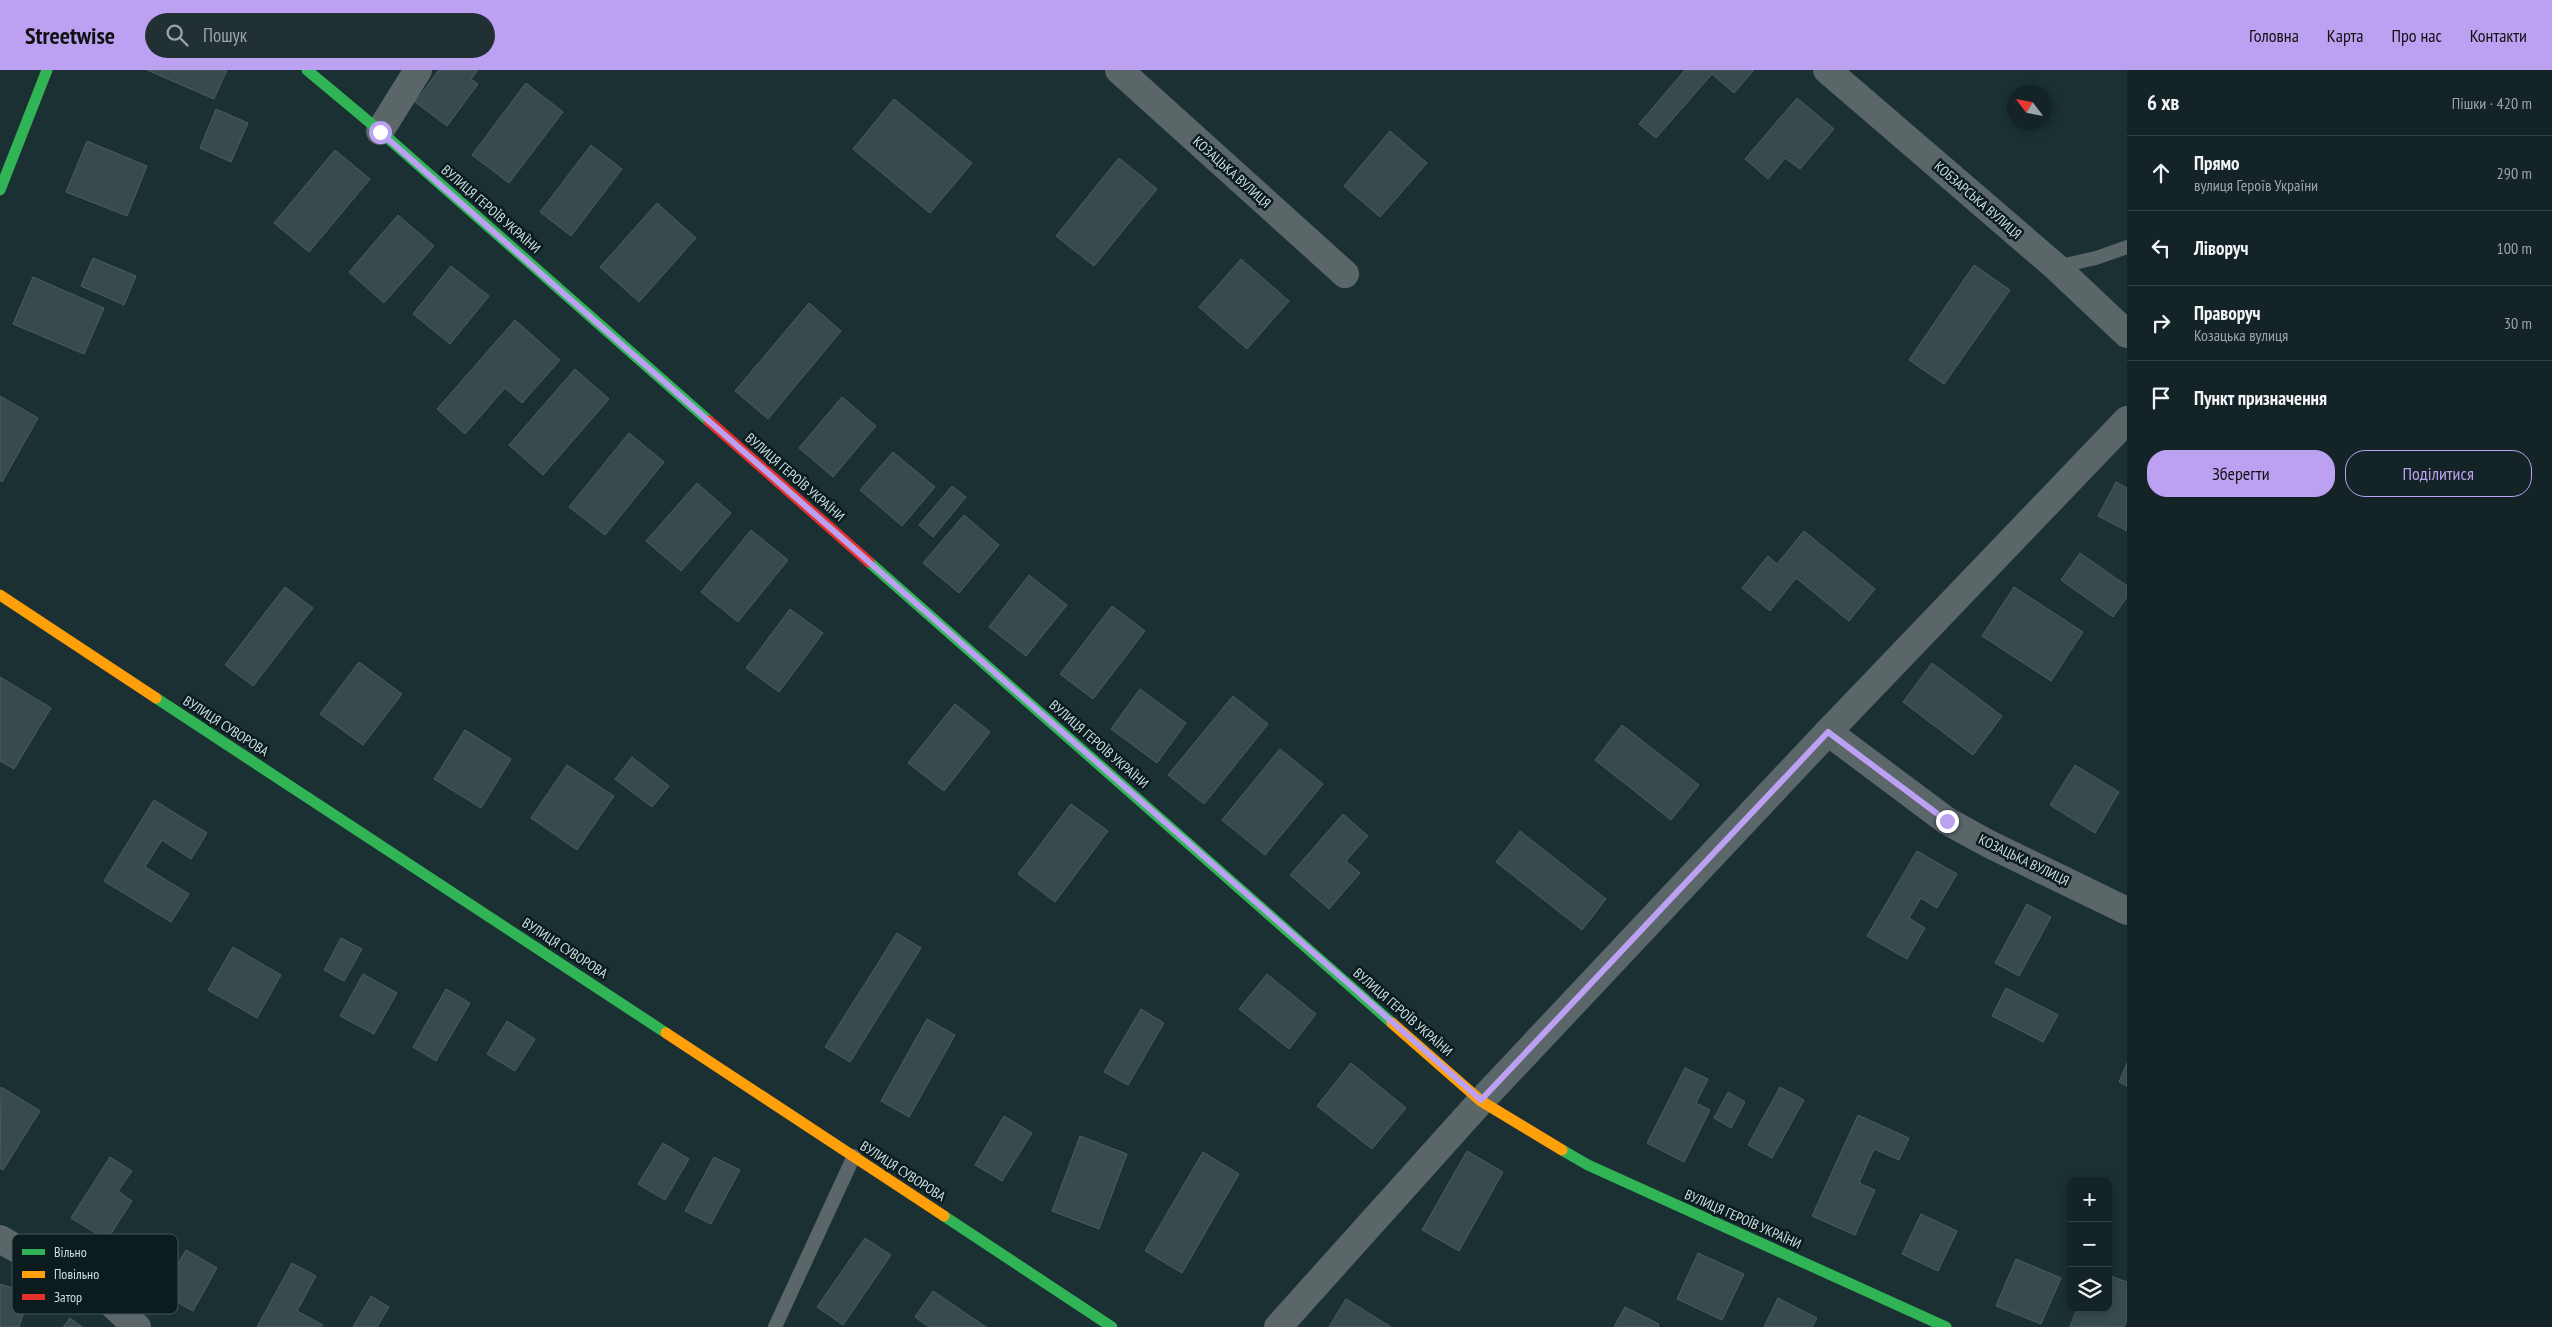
<!DOCTYPE html>
<html lang="uk">
<meta charset="utf-8">
<style>
body{margin:0;font-family:"PT Sans Narrow",sans-serif;background:#213032;color:#f1f3f6}
.controls{position:absolute;right:15px;bottom:15px;display:grid;overflow:hidden;border-radius:10px;box-shadow:0 2px 8px #0003}
.controls button{width:45px;height:45px;display:grid;place-items:center;padding:0;border:0;border-bottom:1px solid #334143;background:#142426;color:#f1f3f6;font:25px sans-serif}
.compass{position:absolute;left:2007px;top:15px;width:45px;height:45px;border-radius:50%;background:#142426;box-shadow:0 2px 8px #0003;rotate:302deg}
.stop{position:absolute;width:15px;height:15px;margin:-11px;border:4px solid #bca0f2;border-radius:50%;background:#fff}
.stop.end{background:#bca0f2;border-color:#fff;box-shadow:0 1px 5px #0008}
.list{margin:0;padding:0;list-style:none}
h2{display:flex;justify-content:space-between;align-items:center;height:65px;margin:0;padding:0 20px;font-size:21px}
h2 small{font-size:16px;font-weight:400;color:#9da4a7}
.list li{display:grid;grid-template-columns:32px 1fr auto;gap:15px;align-items:center;box-sizing:border-box;height:75px;padding:0 20px;border-top:1px solid #334143}
.list b{display:block;font-size:19px;white-space:nowrap}
.list p{margin:0;font-size:16px;white-space:nowrap;color:#9da4a7}
.list em{font-size:16px;font-style:normal;color:#9da4a7}
.actions{display:flex;gap:10px;padding:15px 20px}
.actions a{flex:1;padding:11px 0;border:1px solid #bca0f2;border-radius:20px;text-align:center;font-size:18px;color:#bca0f2}
.actions .main{background:#bca0f2;color:#111}
.icon{flex:none;width:28px;height:28px;fill:none;stroke:currentColor;stroke-width:2;stroke-linecap:round;stroke-linejoin:round}
.map{position:relative;flex:none;width:2127px;height:1257px;overflow:hidden}
header{display:flex;align-items:center;gap:30px;box-sizing:border-box;height:70px;padding:0 25px;background:#bca0f2;color:#111}
header strong{font-size:24px}
nav{display:flex;gap:28px;margin-inline-start:auto;font-size:18px}
.search{width:350px;height:45px;background:#213032;display:flex;align-items:center;gap:12px;box-sizing:border-box;padding:0 18px;border-radius:28px;color:#9da4a7;font-size:19px}
main{display:flex}
aside{flex:1;background:#142426}
.map>svg:first-child{display:block}
</style>
<header>
<strong>Streetwise</strong>
<div class="search"><svg class="icon" aria-label="search" viewBox="0 0 24 24"><circle cx="10" cy="10" r="6"/><path d="M15 15l6 6"/></svg>Пошук</div>
<nav><a>Головна</a><a>Карта</a><a>Про нас</a><a>Контакти</a></nav>
</header>
<main>
<div class="map">
<svg width="2127" height="1257" viewBox="0 0 2127 1257">
<rect width="100%" height="100%" fill="#1a3032"/>
<g fill="#384a4c" stroke="#4c5d5f">
<polygon points="147,0 227,0 214,29"/>
<polygon points="439,0 478,0 471,9 478,14 447,56 415,32"/>
<polygon points="1685,0 1754,0 1734,23 1712,4 1656,68 1639,54"/>
<polygon points="526,13 563,42 509,113 472,85"/>
<polygon points="1797,28 1834,59 1800,99 1785,88 1768,109 1745,89"/>
<polygon points="894,29 972,93 930,143 853,79"/>
<polygon points="216,39 248,53 231,92 200,78"/>
<polygon points="1390,61 1427,93 1380,147 1344,116"/>
<polygon points="87,71 147,96 127,146 66,122"/>
<polygon points="591,75 622,99 571,166 540,142"/>
<polygon points="335,80 370,109 309,182 274,153"/>
<polygon points="1119,88 1157,119 1094,196 1056,166"/>
<polygon points="657,133 696,168 639,232 600,197"/>
<polygon points="398,145 434,176 384,233 349,202"/>
<polygon points="93,188 136,206 124,235 81,216"/>
<polygon points="1241,189 1289,231 1247,279 1199,237"/>
<polygon points="1974,195 2010,220 1944,314 1909,290"/>
<polygon points="451,196 489,226 450,274 413,244"/>
<polygon points="33,207 104,238 84,284 13,254"/>
<polygon points="809,233 841,261 768,349 735,321"/>
<polygon points="515,250 560,290 522,333 505,318 465,364 437,339"/>
<polygon points="575,299 609,329 543,405 509,375"/>
<polygon points="0,326 38,348 2,412 0,410"/>
<polygon points="842,327 876,356 833,407 799,378"/>
<polygon points="629,363 664,392 605,465 569,437"/>
<polygon points="893,382 935,417 902,456 860,420"/>
<polygon points="2116,412 2127,418 2127,461 2098,446"/>
<polygon points="697,413 731,443 681,501 646,471"/>
<polygon points="952,416 966,427 933,467 919,455"/>
<polygon points="964,445 999,475 959,523 923,493"/>
<polygon points="751,460 788,490 738,552 701,522"/>
<polygon points="1804,461 1875,519 1849,551 1796,508 1770,541 1742,518 1768,486 1777,494"/>
<polygon points="2080,483 2127,516 2127,527 2113,547 2061,510"/>
<polygon points="1029,505 1067,535 1026,586 989,557"/>
<polygon points="285,517 313,538 253,616 225,595"/>
<polygon points="2014,517 2083,562 2051,611 1982,566"/>
<polygon points="1112,536 1145,561 1093,629 1060,604"/>
<polygon points="790,539 823,563 779,622 746,598"/>
<polygon points="359,592 402,624 363,675 320,644"/>
<polygon points="1932,593 2002,646 1973,685 1903,632"/>
<polygon points="0,607 51,638 14,699 0,691"/>
<polygon points="1140,619 1186,653 1157,693 1111,659"/>
<polygon points="1233,626 1268,654 1204,734 1168,705"/>
<polygon points="955,634 990,662 944,721 908,693"/>
<polygon points="1622,655 1699,715 1671,750 1595,690"/>
<polygon points="465,660 511,689 481,738 434,709"/>
<polygon points="1280,679 1323,714 1265,785 1222,750"/>
<polygon points="632,687 669,716 652,737 615,709"/>
<polygon points="567,695 614,726 577,780 531,748"/>
<polygon points="2075,695 2119,722 2095,763 2050,735"/>
<polygon points="154,730 207,763 191,789 162,770 145,797 189,824 171,852 104,811"/>
<polygon points="1071,734 1108,761 1055,832 1018,804"/>
<polygon points="1343,744 1368,766 1346,791 1360,803 1329,839 1290,805"/>
<polygon points="1520,761 1606,829 1582,860 1496,792"/>
<polygon points="1917,781 1957,804 1937,838 1921,828 1909,848 1925,858 1907,889 1867,866"/>
<polygon points="2027,834 2051,847 2019,906 1995,893"/>
<polygon points="897,863 921,878 850,992 825,977"/>
<polygon points="341,868 362,879 344,911 324,900"/>
<polygon points="233,877 281,905 257,948 208,920"/>
<polygon points="363,904 397,923 374,964 340,946"/>
<polygon points="1267,904 1316,944 1289,979 1239,939"/>
<polygon points="2006,918 2058,945 2043,972 1992,946"/>
<polygon points="446,919 470,933 436,991 413,977"/>
<polygon points="1141,939 1164,953 1128,1015 1104,1002"/>
<polygon points="927,949 955,965 909,1047 881,1031"/>
<polygon points="507,951 535,969 515,1001 487,984"/>
<polygon points="1351,993 1406,1038 1372,1079 1317,1036"/>
<polygon points="2127,993 2127,1016 2119,1012"/>
<polygon points="1685,998 1708,1009 1696,1033 1710,1040 1684,1092 1647,1073"/>
<polygon points="1,1017 40,1041 3,1100 0,1098"/>
<polygon points="1780,1017 1804,1030 1772,1088 1748,1075"/>
<polygon points="1728,1022 1745,1032 1731,1058 1714,1048"/>
<polygon points="1858,1045 1909,1068 1899,1090 1874,1079 1859,1113 1875,1120 1855,1165 1812,1146"/>
<polygon points="1004,1046 1032,1063 1002,1111 975,1095"/>
<polygon points="1080,1066 1127,1084 1099,1159 1052,1141"/>
<polygon points="663,1073 689,1089 665,1130 638,1114"/>
<polygon points="1467,1081 1503,1102 1459,1181 1422,1160"/>
<polygon points="1203,1082 1239,1104 1182,1203 1145,1181"/>
<polygon points="110,1087 132,1101 118,1121 132,1131 107,1170 71,1148"/>
<polygon points="714,1087 740,1100 711,1154 685,1141"/>
<polygon points="1921,1144 1957,1161 1938,1201 1902,1184"/>
<polygon points="865,1168 891,1185 843,1255 817,1237"/>
<polygon points="186,1180 217,1198 193,1241 161,1223"/>
<polygon points="1698,1183 1744,1204 1722,1250 1677,1229"/>
<polygon points="2016,1189 2061,1208 2041,1254 1996,1236"/>
<polygon points="292,1193 316,1206 297,1241 323,1255 321,1257 257,1257"/>
<polygon points="2108,1205 2127,1212 2127,1250 2124,1257 2070,1257 2077,1238 2108,1238"/>
<polygon points="0,1214 30,1223 19,1257 0,1257"/>
<polygon points="933,1221 986,1257 929,1257 915,1247"/>
<polygon points="371,1226 389,1237 377,1257 353,1257"/>
<polygon points="1778,1228 1817,1248 1812,1257 1764,1257"/>
<polygon points="1346,1229 1391,1257 1329,1257"/>
<polygon points="1625,1237 1659,1254 1658,1257 1614,1257"/>
<polygon points="70,1248 82,1257 63,1257"/>
</g>
<g fill="none" stroke-linecap="round" stroke-linejoin="round">
<g stroke="#5a6668" stroke-width="14">
<polyline points="2056,197 2096,188 2127,177"/>
<polyline points="775,1257 854,1086"/>
</g>
<g stroke="#5a6668" stroke-width="28">
<polyline points="1119,0 1345,204"/>
<polyline points="1827,0 2056,197 2127,264"/>
<polyline points="380,61 418,0"/>
<polyline points="1828,662 1947,751 1989,774 2127,841"/>
<polyline points="0,1169 111,1233 137,1257"/>
<polyline points="1278,1257 1481,1031 1828,662 2127,350"/>
</g>
<g stroke="#30b455" stroke-width="11">
<polyline points="307,0 380,61 709,351"/>
<polyline points="0,120 47,0"/>
<polyline points="869,492 1392,953"/>
<polyline points="156,628 666,963"/>
<polyline points="1562,1080 1588,1095 1946,1257"/>
<polyline points="944,1146 1112,1257"/>
</g>
<g stroke="#ff9f0a" stroke-width="11">
<polyline points="0,525 156,628"/>
<polyline points="1392,953 1481,1031 1562,1080"/>
<polyline points="666,963 944,1146"/>
</g>
<polyline stroke="#e5322d" stroke-width="11" points="709,351 869,492"/>
</g>
<g fill="none" stroke-linecap="round" stroke-linejoin="round">
<polyline stroke="#bca0f2" stroke-width="6" points="380,62 1481,1030 1828,662 1947,751"/>
</g>
<g text-anchor="middle" dominant-baseline="central" stroke-width="5" stroke-linejoin="round" paint-order="stroke">
<g font-size="14" fill="#cadfe1" stroke="#0c1c1e">
<text transform="translate(1232 102) rotate(42)">КОЗАЦЬКА ВУЛИЦЯ</text>
<text transform="translate(1978 130) rotate(41)">КОБЗАРСЬКА ВУЛИЦЯ</text>
<text transform="translate(491 139) rotate(41)">ВУЛИЦЯ ГЕРОЇВ УКРАЇНИ</text>
<text transform="translate(795 407) rotate(41)">ВУЛИЦЯ ГЕРОЇВ УКРАЇНИ</text>
<text transform="translate(226 656) rotate(33)">ВУЛИЦЯ СУВОРОВА</text>
<text transform="translate(1099 674) rotate(41)">ВУЛИЦЯ ГЕРОЇВ УКРАЇНИ</text>
<text transform="translate(2024 790) rotate(26)">КОЗАЦЬКА ВУЛИЦЯ</text>
<text transform="translate(565 878) rotate(33)">ВУЛИЦЯ СУВОРОВА</text>
<text transform="translate(1403 942) rotate(41)">ВУЛИЦЯ ГЕРОЇВ УКРАЇНИ</text>
<text transform="translate(903 1101) rotate(33)">ВУЛИЦЯ СУВОРОВА</text>
<text transform="translate(1743 1149) rotate(24)">ВУЛИЦЯ ГЕРОЇВ УКРАЇНИ</text>
</g>
</g>
<rect x="12" y="1164" width="166" height="80" rx="8" fill="#0c1c1e" stroke="#455658" stroke-width="1"/>
<rect x="22" y="1179" width="23" height="6" fill="#30b455"/>
<rect x="22" y="1201" width="23" height="7" fill="#ff9f0a"/>
<rect x="22" y="1224" width="23" height="6" fill="#e5322d"/>
<g font-size="14" fill="#cadfe1">
<text x="54" y="1187">Вільно</text>
<text x="54" y="1209">Повільно</text>
<text x="54" y="1232">Затор</text>
</g>
</svg>
<div class="controls">
<button>+</button>
<button>−</button>
<button><svg class="icon" aria-label="layers" viewBox="0 0 24 24"><path d="M12 4l9 5-9 5-9-5zM3 14l9 5 9-5"/></svg></button>
</div>
<svg class="compass" viewBox="-18 -18 36 36"><path d="M0-13l5 13h-10z" fill="#e53935"/><path d="M0 13l5-13h-10z" fill="#9da4a7"/></svg>
<div class="stop" style="left:380px;top:62px"></div>
<div class="stop end" style="left:1947px;top:751px"></div>
</div>
<aside>
<h2>6 хв<small>Пішки · 420 m</small></h2>
<ul class="list">
<li><svg class="icon" aria-label="ahead" viewBox="0 0 24 24"><path d="M12 20V5M6 11l6-6 6 6"/></svg><div><b>Прямо</b><p>вулиця Героїв України</p></div><em>290 m</em></li>
<li><svg class="icon" aria-label="left" viewBox="0 0 24 24"><path d="M17 20v-9H6M10 6l-5 5 5 5"/></svg><div><b>Ліворуч</b></div><em>100 m</em></li>
<li><svg class="icon" aria-label="right" viewBox="0 0 24 24"><path d="M7 20v-9h11M14 6l5 5-5 5"/></svg><div><b>Праворуч</b><p>Козацька вулиця</p></div><em>30 m</em></li>
<li><svg class="icon" aria-label="arrive" viewBox="0 0 24 24"><path d="M6 21V4h12l-3 4 3 4H6"/></svg><div><b>Пункт призначення</b></div></li>
</ul>
<div class="actions"><a class="main">Зберегти</a><a>Поділитися</a></div>
</aside>
</main>
